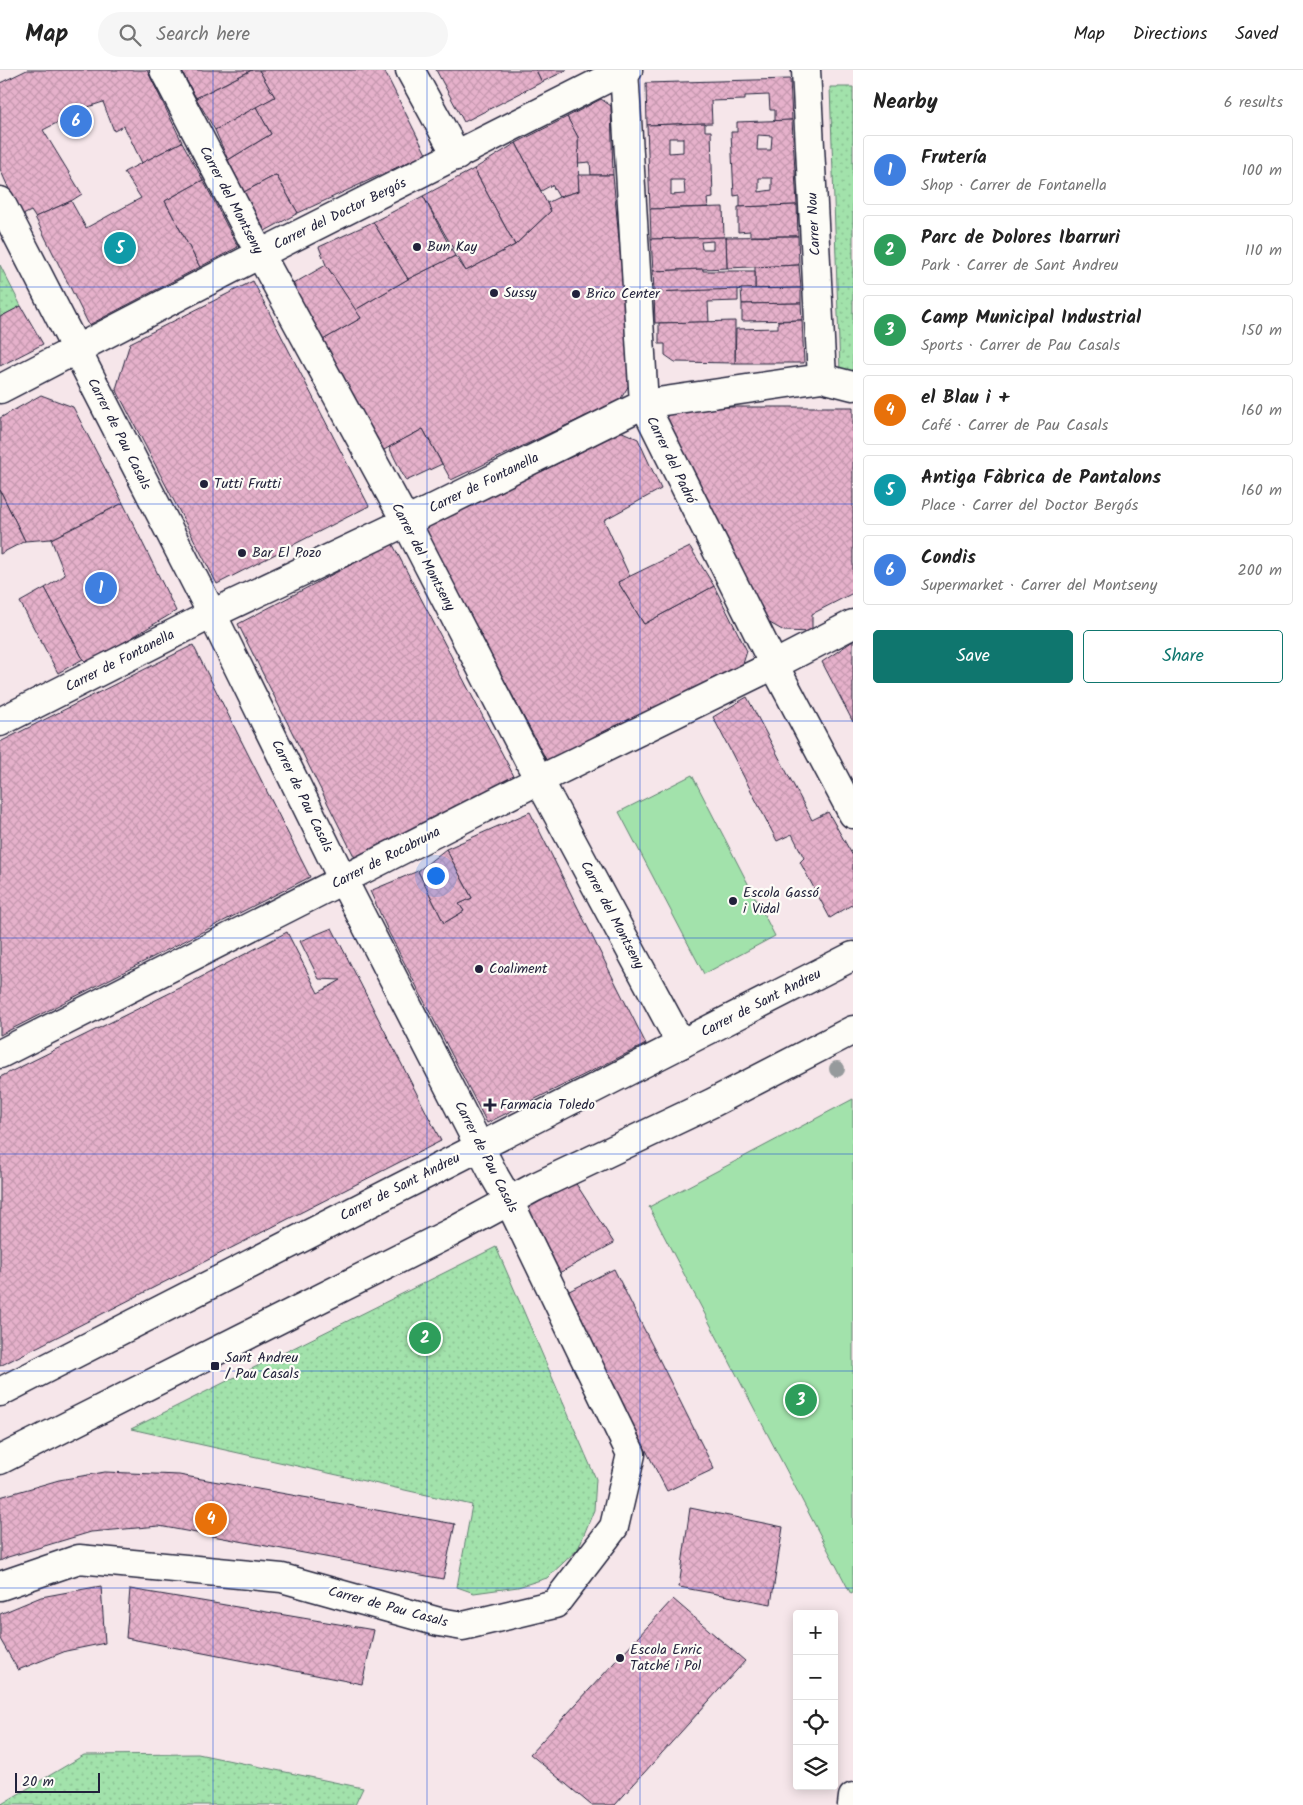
<!DOCTYPE html>
<meta charset="utf-8">
<style>
body{margin:0;font-family:Kalam,sans-serif;background:#f6f6f6;color:#222}
.controls{position:absolute;right:15px;bottom:15px;display:grid;overflow:hidden;border-radius:5px;box-shadow:0 2px 12px #0003}
.controls button{width:45px;height:45px;display:grid;place-items:center;padding:0;border:0;border-bottom:1px solid #e0e0e0;background:#fff;color:#222;font:25px sans-serif}
.scale{position:absolute;left:15px;bottom:12px;width:85px;box-sizing:border-box;padding-left:5px;border:2px solid #22223b;border-top:0;font-size:14px;line-height:18px;white-space:nowrap;color:#22223b;-webkit-text-stroke:4px #fdfcf7;paint-order:stroke}
.you{position:absolute;left:435px;top:805px;width:18px;height:18px;margin:-12px;border:4px solid #fff;border-radius:50%;background:#1a73e8;box-shadow:0 0 0 8px #1a73e833}
.badge{display:grid;place-items:center;width:32px;height:32px;border-radius:50%;background:#0f766e;color:#fff;font-size:16px;font-weight:700}
.pin{position:absolute;translate:-50% -50%;border:2px solid #fff;box-shadow:0 1px 5px #0006}
.list{margin:0;padding:0;list-style:none}
h2{display:flex;justify-content:space-between;align-items:center;height:65px;margin:0;padding:0 20px;font-size:21px}
h2 small{font-size:16px;font-weight:400;color:#767676}
.list li{display:grid;grid-template-columns:32px 1fr auto;gap:15px;align-items:center;box-sizing:border-box;height:70px;margin:0 10px 10px;padding:0 10px;border:1px solid #e0e0e0;border-radius:5px}
.list b{display:block;font-size:19px;white-space:nowrap}
.list p{margin:0;font-size:16px;white-space:nowrap;color:#767676}
.list em{font-size:16px;font-style:normal;color:#767676}
.actions{display:flex;gap:10px;padding:15px 20px}
.actions a{flex:1;padding:11px 0;border:1px solid #0f766e;border-radius:5px;text-align:center;font-size:18px;color:#0f766e}
.actions .main{background:#0f766e;color:#fff}
.icon{flex:none;width:28px;height:28px;fill:none;stroke:currentColor;stroke-width:2;stroke-linecap:round;stroke-linejoin:round}
.map{position:relative;flex:none;width:853px;height:1735px;overflow:hidden}
header{display:flex;align-items:center;gap:30px;box-sizing:border-box;height:70px;padding:0 25px;background:#fff;border-bottom:1px solid #e0e0e0}
header strong{font-size:24px}
nav{display:flex;gap:28px;margin-inline-start:auto;font-size:18px}
.search{width:350px;height:45px;background:#f6f6f6;display:flex;align-items:center;gap:12px;box-sizing:border-box;padding:0 18px;border-radius:28px;color:#767676;font-size:19px}
main{display:flex}
aside{flex:1;background:#fff}
.map>svg:first-child{display:block}
</style>
<header>
<strong>Map</strong>
<div class="search"><svg class="icon" aria-label="search" viewBox="0 0 24 24"><circle cx="10" cy="10" r="6"/><path d="M15 15l6 6"/></svg>Search here</div>
<nav><a>Map</a><a>Directions</a><a>Saved</a></nav>
</header>
<main>
<div class="map">
<svg width="853" height="1735" viewBox="0 0 853 1735">
<defs>
<pattern id="grass-dots" width="8" height="8" patternUnits="userSpaceOnUse" patternTransform="scale(1.25)"><rect width="8" height="8" fill="#a2e2ab"/><path d="M2 2h.1M6 6h.1" fill="none" stroke="#8bc294" stroke-width="1.8" stroke-linecap="round"/></pattern>
<pattern id="building-cross-hatch" width="8" height="8" patternUnits="userSpaceOnUse" patternTransform="scale(1.25)"><rect width="8" height="8" fill="#e6b1cb"/><path d="M0 0l8 8M0 8l8-8" fill="none" stroke="#c598af"/></pattern>
</defs>
<rect width="100%" height="100%" fill="#f6e6ea"/>
<filter id="ink" filterUnits="userSpaceOnUse"><feTurbulence type="fractalNoise" baseFrequency=".02" numOctaves="2"/><feDisplacementMap in="SourceGraphic" scale="10" xChannelSelector="R" yChannelSelector="G"/><feConvolveMatrix kernelMatrix="1 2 1 2 8 2 1 2 1" color-interpolation-filters="sRGB"/></filter>
<g filter="url(#ink)">
<g fill="url(#grass-dots)" stroke="#628273">
<polygon points="830,17 853,17 853,304 840,301"/>
<polygon points="0,195 21,236 0,247"/>
<polygon points="496,1177 596,1409 594,1440 578,1479 547,1508 518,1517 474,1523 457,1517 472,1435 131,1359"/>
<polygon points="198,1684 363,1718 355,1735 0,1735 84,1685"/>
</g>
<g fill="#a2e2ab" stroke="#628273">
<polygon points="692,705 775,866 704,904 619,742"/>
<polygon points="853,1029 853,1523 851,1524 649,1137"/>
</g>
<g fill="url(#building-cross-hatch)" stroke="#22223b" fill-rule="evenodd">
<polygon points="27,0 147,0 182,72 142,93 124,56 114,61 103,32 88,37 43,60 82,124 71,131 35,147 31,141 21,146 0,99 0,13"/>
<polygon points="181,0 252,0 196,28"/>
<polygon points="252,0 259,0 275,27 215,60 196,28"/>
<polygon points="259,0 384,0 426,84 298,143 276,105 244,122 228,90 271,64 256,37 275,27"/>
<polygon points="436,0 536,0 542,12 464,52"/>
<polygon points="536,0 567,0 542,12"/>
<polygon points="790,9 792,50 775,51 775,40 770,40 769,25 745,26 745,30 711,31 712,53 647,55 646,13"/>
<polygon points="601,29 611,36 613,105 591,105 590,92 578,93 578,67 567,47"/>
<polygon points="256,37 271,64 228,90 215,60"/>
<polygon points="567,47 578,67 579,121 559,127 552,115 541,121 516,73"/>
<path d="M 792,50 L 797,135 L 740,137 L 740,125 L 734,126 L 731,62 L 737,62 L 737,52 ZM 758,65 L 772,66 L 771,80 L 757,80 ZM 759,108 L 772,108 L 772,120 L 759,122 Z"/>
<path d="M 705,53 L 705,61 L 711,61 L 713,128 L 707,129 L 708,137 L 650,139 L 647,55 ZM 669,68 L 683,68 L 683,82 L 669,83 ZM 671,110 L 684,110 L 685,124 L 671,125 Z"/>
<polygon points="182,72 203,110 165,131 200,197 89,255 35,147 71,131 86,158 141,128 124,102"/>
<polygon points="516,73 551,141 515,175 474,99"/>
<polygon points="474,99 515,175 466,201 423,126"/>
<polygon points="276,105 298,143 265,161 244,122"/>
<polygon points="578,105 613,105 632,310 620,330 451,410 423,359 382,381 321,271 361,248 355,240 408,209 455,186 466,201 515,175 551,141 547,133 559,127 579,121"/>
<polygon points="203,110 238,177 200,197 165,131"/>
<polygon points="423,126 455,186 408,209 373,152"/>
<polygon points="797,135 798,166 750,166 750,161 738,162 738,137"/>
<polygon points="723,137 724,167 651,169 650,139"/>
<polygon points="373,152 408,209 355,240 326,195 319,177"/>
<polygon points="798,166 799,195 727,198 726,167"/>
<path d="M 726,167 L 727,198 L 653,201 L 651,169 ZM 713,171 L 713,179 L 702,179 L 701,172 Z"/>
<polygon points="326,195 361,248 321,271 291,215"/>
<polygon points="799,195 801,218 755,219 755,197"/>
<polygon points="703,199 703,201 755,201 755,219 654,222 653,201"/>
<polygon points="253,211 369,436 217,514 116,319 130,273"/>
<polygon points="801,218 801,233 742,234 741,219"/>
<polygon points="738,219 738,231 708,232 709,252 655,253 654,222"/>
<polygon points="801,233 802,250 742,251 742,234"/>
<polygon points="21,236 43,274 0,296 0,247"/>
<polygon points="802,250 804,293 735,293 736,259 778,258 778,251"/>
<polygon points="735,251 735,293 675,292 665,285 665,274 659,274 659,253"/>
<polygon points="41,325 73,337 123,433 51,469 25,471 0,420 0,348"/>
<polygon points="666,337 853,337 853,523 812,544 812,562 784,561 768,552 662,349"/>
<polygon points="423,359 442,394 406,411 389,377"/>
<polygon points="618,360 638,369 661,419 604,450 630,507 618,512 644,554 714,516 747,581 742,597 550,697 424,458 575,385"/>
<polygon points="0,420 25,471 0,484"/>
<polygon points="123,433 176,541 88,594 83,589 45,518 65,505 51,469"/>
<polygon points="392,473 516,710 357,792 238,554"/>
<polygon points="690,477 714,516 644,554 618,512"/>
<polygon points="45,518 83,589 58,603 20,532"/>
<polygon points="853,571 853,652 822,592"/>
<polygon points="193,575 310,807 0,965 0,672"/>
<polygon points="747,627 812,750 828,742 853,786 853,834 830,848 800,792 804,788 792,764 777,771 713,647"/>
<polygon points="530,742 646,974 487,1053 389,863 370,821 418,801 444,853 464,841 459,834 472,828 446,779"/>
<polygon points="446,779 472,828 459,834 464,841 444,853 418,801"/>
<polygon points="332,858 441,1071 0,1296 0,1007 188,914 287,862 318,923 341,910 319,909 300,871"/>
<polygon points="573,1109 614,1173 559,1203 522,1135"/>
<polygon points="614,1199 714,1399 667,1421 565,1223"/>
<polygon points="105,1402 179,1405 455,1454 443,1509 159,1456 91,1462 8,1487 0,1491 0,1427 59,1410"/>
<polygon points="690,1438 783,1457 771,1534 679,1517"/>
<polygon points="101,1516 105,1573 66,1581 18,1600 0,1569 0,1544 41,1527"/>
<polygon points="130,1519 374,1560 362,1614 126,1568"/>
<polygon points="673,1529 745,1591 615,1735 591,1735 530,1684"/>
</g>
<g fill="none" stroke-linecap="round" stroke-linejoin="round">
<defs>
<g id="minor">
<polyline points="164,0 260,184 406,452 539,710 681,974"/>
<polyline points="410,0 457,86"/>
<polyline points="624,0 644,334 774,595 853,744"/>
<polyline points="806,0 822,308"/>
<polyline points="0,131 212,544 343,810 495,1107 509,1131 631,1384 614,1457 555,1534 463,1556 439,1552 282,1508 79,1489 0,1516"/>
<polyline points="0,319 260,184 624,0 628,0"/>
<polyline points="0,652 212,544 406,452 644,334 822,308 853,316"/>
<polyline points="0,984 539,710 774,595 853,554"/>
<polyline points="0,1322 853,886"/>
<polyline points="0,1390 450,1163 535,1117 712,1033 853,960"/>
<polyline points="852,1735 853,1727"/>
</g>
</defs>
<use href="#minor" stroke="#22223b" stroke-width="31"/>
<use href="#minor" stroke="#fdfcf7" stroke-width="28"/>
</g>
<circle fill="#969a9c" cx="837" cy="999" r="8"/>
</g>
<path fill="none" stroke="#1d4ed8" stroke-width="1" stroke-opacity="0.55" d="M 213,0 L 213,1735M 427,0 L 427,1735M 640,0 L 640,1735M 0,217 L 853,217M 0,434 L 853,434M 0,651 L 853,651M 0,868 L 853,868M 0,1084 L 853,1084M 0,1301 L 853,1301M 0,1518 L 853,1518"/>
<g fill="#22223b" stroke="#fdfcf7" stroke-width="2">
<circle cx="417" cy="177" r="5"/>
<circle cx="494" cy="223" r="5"/>
<circle cx="576" cy="224" r="5"/>
<circle cx="204" cy="414" r="5"/>
<circle cx="242" cy="483" r="5"/>
<circle cx="733" cy="831" r="5"/>
<circle cx="479" cy="899" r="5"/>
<path d="M487.5 1027.5h5v5h5v5h-5v5h-5v-5h-5v-5h5z"/>
<rect x="210" y="1291" width="10" height="10" rx="2.5"/>
<circle cx="620" cy="1588" r="5"/>
</g>
<g text-anchor="middle" dominant-baseline="central" stroke-width="4.5" stroke-linejoin="round" paint-order="stroke">
<g font-size="14" fill="#22223b" stroke="#fdfcf7">
<text transform="translate(231 130) rotate(62)">Carrer del Montseny</text>
<text transform="translate(340 144) rotate(-26)">Carrer del Doctor Bergós</text>
<text transform="translate(814 154) rotate(-93)">Carrer Nou</text>
<text transform="translate(119 364) rotate(63)">Carrer de Pau Casals</text>
<text transform="translate(671 390) rotate(64)">Carrer del Padró</text>
<text transform="translate(484 413) rotate(-26)">Carrer de Fontanella</text>
<text transform="translate(423 487) rotate(62)">Carrer del Montseny</text>
<text transform="translate(120 591) rotate(-27)">Carrer de Fontanella</text>
<text transform="translate(302 726) rotate(64)">Carrer de Pau Casals</text>
<text transform="translate(386 788) rotate(-27)">Carrer de Rocabruna</text>
<text transform="translate(612 845) rotate(62)">Carrer del Montseny</text>
<text transform="translate(761 933) rotate(-27)">Carrer de Sant Andreu</text>
<text transform="translate(486 1087) rotate(63)">Carrer de Pau Casals</text>
<text transform="translate(400 1117) rotate(-27)">Carrer de Sant Andreu</text>
<text transform="translate(388 1537) rotate(15)">Carrer de Pau Casals</text>
</g>
<g font-size="14" fill="#22223b" stroke="#fdfcf7" text-anchor="start">
<text x="427" y="177">Bun Kay</text>
<text x="504" y="223">Sussy</text>
<text x="586" y="224">Brico Center</text>
<text x="214" y="414">Tutti Frutti</text>
<text x="252" y="483">Bar El Pozo</text>
<text x="743" y="823">Escola Gassó<tspan x="743" dy="16">i Vidal</tspan></text>
<text x="489" y="899">Coaliment</text>
<text x="500" y="1035">Farmacia Toledo</text>
<text x="225" y="1288">Sant Andreu<tspan x="225" dy="16">/ Pau Casals</tspan></text>
<text x="630" y="1580">Escola Enric<tspan x="630" dy="16">Tatché i Pol</tspan></text>
</g>
</g>
</svg>
<div class="controls">
<button>+</button>
<button>−</button>
<button><svg class="icon" aria-label="locate" viewBox="0 0 24 24"><circle cx="12" cy="12" r="6"/><path d="M12 2v4M12 18v4M2 12h4M18 12h4"/></svg></button>
<button><svg class="icon" aria-label="layers" viewBox="0 0 24 24"><path d="M12 4l9 5-9 5-9-5zM3 14l9 5 9-5"/></svg></button>
</div>
<div class="scale">20 m</div>
<div class="you"></div>
<div class="pin badge" style="left:101px;top:518px;background:#3f7fe0">1</div>
<div class="pin badge" style="left:425px;top:1268px;background:#2e9e5b">2</div>
<div class="pin badge" style="left:801px;top:1330px;background:#2e9e5b">3</div>
<div class="pin badge" style="left:211px;top:1449px;background:#e8710a">4</div>
<div class="pin badge" style="left:120px;top:178px;background:#0f9aa8">5</div>
<div class="pin badge" style="left:76px;top:51px;background:#3f7fe0">6</div>
</div>
<aside>
<h2>Nearby<small>6 results</small></h2>
<ul class="list">
<li><span class="badge" style="background:#3f7fe0">1</span><div><b>Frutería</b><p>Shop · Carrer de Fontanella</p></div><em>100 m</em></li>
<li><span class="badge" style="background:#2e9e5b">2</span><div><b>Parc de Dolores Ibarruri</b><p>Park · Carrer de Sant Andreu</p></div><em>110 m</em></li>
<li><span class="badge" style="background:#2e9e5b">3</span><div><b>Camp Municipal Industrial</b><p>Sports · Carrer de Pau Casals</p></div><em>150 m</em></li>
<li><span class="badge" style="background:#e8710a">4</span><div><b>el Blau i +</b><p>Café · Carrer de Pau Casals</p></div><em>160 m</em></li>
<li><span class="badge" style="background:#0f9aa8">5</span><div><b>Antiga Fàbrica de Pantalons</b><p>Place · Carrer del Doctor Bergós</p></div><em>160 m</em></li>
<li><span class="badge" style="background:#3f7fe0">6</span><div><b>Condis</b><p>Supermarket · Carrer del Montseny</p></div><em>200 m</em></li>
</ul>
<div class="actions"><a class="main">Save</a><a>Share</a></div>
</aside>
</main>
